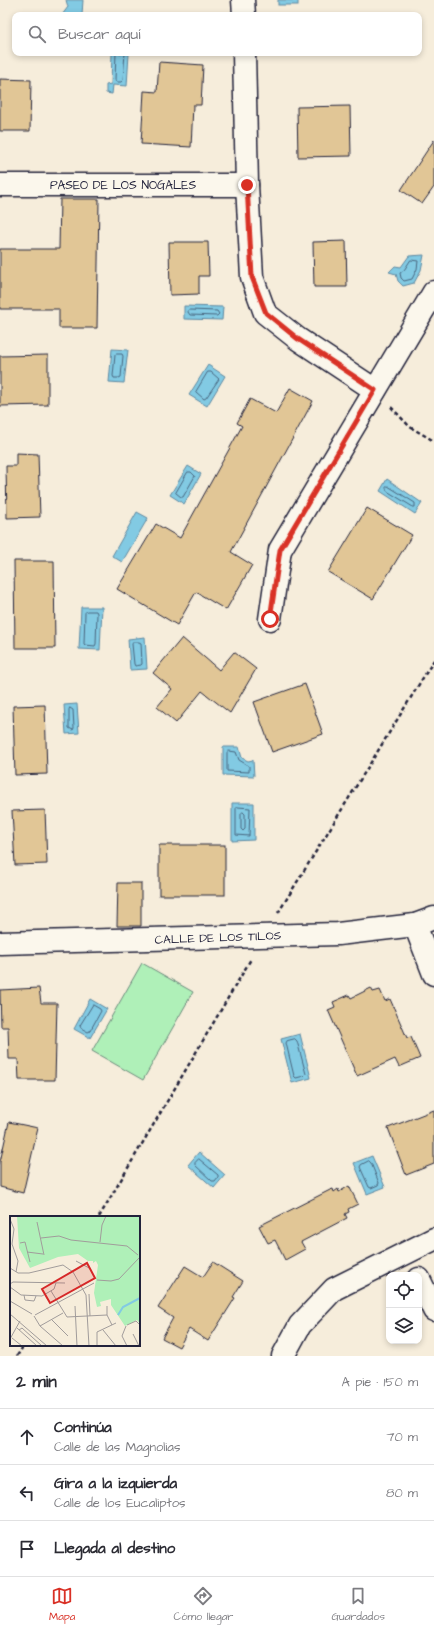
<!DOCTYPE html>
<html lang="es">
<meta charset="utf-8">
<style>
body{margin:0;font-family:"Architects Daughter",sans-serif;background:#f2f2f3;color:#2b2b33}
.controls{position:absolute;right:12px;bottom:12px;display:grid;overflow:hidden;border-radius:8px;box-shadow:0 2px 6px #0003}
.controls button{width:36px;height:36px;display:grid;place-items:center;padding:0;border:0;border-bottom:1px solid #e1e1e2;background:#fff;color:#2b2b33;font:20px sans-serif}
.stop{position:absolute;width:12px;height:12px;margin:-9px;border:3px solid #d93025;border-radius:50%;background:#fff}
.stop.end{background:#d93025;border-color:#fff;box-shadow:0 1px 4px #0008}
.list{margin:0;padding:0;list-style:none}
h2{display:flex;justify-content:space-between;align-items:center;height:52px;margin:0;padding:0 16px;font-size:17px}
h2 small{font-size:13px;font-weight:400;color:#7c7c81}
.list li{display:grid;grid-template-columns:26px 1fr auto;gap:12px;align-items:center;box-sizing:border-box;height:56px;padding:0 16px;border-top:1px solid #e1e1e2}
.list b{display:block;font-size:15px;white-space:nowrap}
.list p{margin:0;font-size:13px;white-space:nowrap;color:#7c7c81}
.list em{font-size:13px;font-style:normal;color:#7c7c81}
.icon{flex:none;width:22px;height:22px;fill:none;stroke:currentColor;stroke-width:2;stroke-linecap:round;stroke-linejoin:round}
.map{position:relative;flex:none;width:434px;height:1356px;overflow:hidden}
.search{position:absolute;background:#fff;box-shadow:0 2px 6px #0003;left:12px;right:12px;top:12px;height:44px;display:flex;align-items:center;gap:10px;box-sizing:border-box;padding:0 14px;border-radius:8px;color:#7c7c81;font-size:15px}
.sheet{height:220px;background:#fff}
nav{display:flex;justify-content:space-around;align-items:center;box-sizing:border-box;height:56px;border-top:1px solid #e1e1e2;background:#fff;font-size:11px;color:#7c7c81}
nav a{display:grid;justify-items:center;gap:2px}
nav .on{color:#d93025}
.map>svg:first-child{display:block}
</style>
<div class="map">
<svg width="434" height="1356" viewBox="0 0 434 1356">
<rect width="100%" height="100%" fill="#f6eddb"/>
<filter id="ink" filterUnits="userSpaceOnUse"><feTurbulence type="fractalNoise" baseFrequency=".025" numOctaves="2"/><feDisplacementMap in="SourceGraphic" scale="8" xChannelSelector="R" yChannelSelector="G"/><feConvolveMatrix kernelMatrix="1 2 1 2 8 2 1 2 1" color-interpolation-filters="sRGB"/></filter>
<g filter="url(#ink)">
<polygon fill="#aff0b8" stroke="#68897a" points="142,963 193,992 143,1080 92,1051"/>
<g fill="#82cae3" stroke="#5c87a0">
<polygon points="66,0 83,0 82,15 62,15 68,7"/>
<rect x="278" y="0" width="20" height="5"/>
<polygon points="112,53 129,54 127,86 113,85 112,94 106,93 106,85 111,84"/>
<polygon points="424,255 421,270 414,283 403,286 398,281 396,274 389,272 395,266 401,267 409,256"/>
<polygon points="184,306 223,307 222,320 184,319"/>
<polygon points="112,349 128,350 124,383 109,382"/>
<polygon points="208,365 225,376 207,406 189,395"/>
<polygon points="188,466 201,474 184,504 170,495"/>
<polygon points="387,479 422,503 415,514 380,491"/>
<polygon points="137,512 148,518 122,562 112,556"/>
<polygon points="81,607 102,607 100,650 79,649"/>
<polygon points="145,637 147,669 130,670 128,639"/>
<polygon points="77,704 79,733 66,734 64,705"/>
<polygon points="223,747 239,747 242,758 248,761 253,760 254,776 223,775"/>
<polygon points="232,803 254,803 254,840 232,841"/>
<polygon points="90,999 107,1009 90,1038 74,1029"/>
<polygon points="300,1034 311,1078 292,1083 281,1039"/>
<polygon points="199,1152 225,1175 214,1188 188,1165"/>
<polygon points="372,1156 385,1187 367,1194 354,1163"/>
</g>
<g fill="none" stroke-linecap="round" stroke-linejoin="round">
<g stroke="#48657e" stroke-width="1">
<polyline points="116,53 115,80 116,82 121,82 123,80 125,53"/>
<polygon points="411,260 418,261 417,269 412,279 404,281 401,278 400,273 404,270"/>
<polygon points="190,310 217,311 219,314 217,316 190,315 188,312"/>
<polygon points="117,354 122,354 123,356 121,377 119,378 114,378 113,376 115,355"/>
<polygon points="208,372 211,372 219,379 206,398 204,399 196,392"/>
<polygon points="188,472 191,472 195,476 183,497 181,497 176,493"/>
<polygon points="388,486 415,503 415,507 413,507 387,491 386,488"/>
<polygon points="87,611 96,611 97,613 96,644 95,646 85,645 84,644 85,613"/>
<polygon points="134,642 139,642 141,643 142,664 141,665 135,666 134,664 132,644"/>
<polygon points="70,708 73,710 74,728 73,730 69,728 69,710"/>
<polygon points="229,751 236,752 239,760 249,766 249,772 227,771 227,753"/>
<polygon points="238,807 250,808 249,836 236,835 236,809"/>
<polygon points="243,812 245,814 245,829 243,831 241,829 241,814"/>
<polygon points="93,1005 100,1009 101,1011 90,1031 88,1032 81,1028 80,1026"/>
<polygon points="295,1039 297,1041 306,1074 304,1076 296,1078 294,1076 286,1043 287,1041"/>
<polygon points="199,1159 218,1175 218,1177 215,1181 212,1181 195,1165 195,1163"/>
<polygon points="369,1161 371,1163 379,1183 378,1185 371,1188 369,1187 360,1167 361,1165"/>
</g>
</g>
<g fill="#e1c696" stroke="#22223b">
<polygon points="159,62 203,65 201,105 193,105 191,147 141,144 144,91 157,92"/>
<polygon points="0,79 31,80 30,131 0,131"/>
<polygon points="350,106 351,156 298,157 297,107"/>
<polygon points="434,140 434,187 422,204 401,190"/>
<polygon points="60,199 99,199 97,328 59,328 59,309 0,309 0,249 59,249"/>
<polygon points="346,241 347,287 314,287 313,242"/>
<polygon points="169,242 208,242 209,276 199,276 199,294 170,295"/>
<polygon points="48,355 48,405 0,406 0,356"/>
<polygon points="290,388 313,401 231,552 252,565 226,610 196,592 177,625 117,589 156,524 180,538 242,426 237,423 250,399 276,413"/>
<polygon points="16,453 38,454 40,517 7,518 6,466 16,466"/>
<polygon points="367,508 412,535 373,599 328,572"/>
<polygon points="14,561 54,561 55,648 15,648"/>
<polygon points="182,638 219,670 234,652 256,669 230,713 202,691 176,723 157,707 172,689 153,673"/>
<polygon points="305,684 323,734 272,752 254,702"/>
<polygon points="45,705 47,774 15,775 13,706"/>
<polygon points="45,810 47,864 15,865 12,811"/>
<rect x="159" y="845" width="66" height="50"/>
<polygon points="118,883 141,883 141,926 117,926"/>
<polygon points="39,988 41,1003 57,1003 55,1080 19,1080 18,1059 9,1059 8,1027 1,1027 0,990"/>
<polygon points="371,988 373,992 380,990 385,1001 390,999 407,1038 411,1037 420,1058 399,1067 395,1059 357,1076 328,1010 335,1007 333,1002 349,995 351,998"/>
<polygon points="434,1110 434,1164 406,1175 388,1128"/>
<polygon points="9,1122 38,1128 23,1193 0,1187 0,1162"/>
<polygon points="349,1186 358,1204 348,1209 349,1212 345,1214 347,1218 301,1242 305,1249 285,1260 275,1240 268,1243 259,1226 330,1190 333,1189 334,1192 338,1189 339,1192"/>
<polygon points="213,1262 243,1281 233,1297 235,1298 208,1341 189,1329 179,1347 162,1338 173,1318 158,1308 185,1266 203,1277"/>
</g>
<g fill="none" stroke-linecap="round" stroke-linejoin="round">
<defs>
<g id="minor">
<polyline points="243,0 244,15"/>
<polyline points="244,53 247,185 252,277 265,313 298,339 375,390"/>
<polyline points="0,185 247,185"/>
<polyline points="270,619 280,550 434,292"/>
<polyline points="415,925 434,974"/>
<polyline points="0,943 338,934 415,925 434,918"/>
<polyline points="419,1279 434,1310"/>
<polyline points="283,1356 300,1325 334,1289 434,1239"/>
</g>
</defs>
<use href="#minor" stroke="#22223b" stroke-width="25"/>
<g stroke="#22223b" stroke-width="2.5" stroke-dasharray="4 3" stroke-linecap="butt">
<polyline points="391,407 410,427 434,441"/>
<polyline points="278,913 434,660"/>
<polyline points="99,1217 251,959"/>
<polyline points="17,1356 24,1345"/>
</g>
<use href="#minor" stroke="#fbf7ec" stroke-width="22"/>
</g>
</g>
<g fill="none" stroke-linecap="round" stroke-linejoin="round" filter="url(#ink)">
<polyline stroke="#d93025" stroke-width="5" points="247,185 252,277 266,313 298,339 375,390 280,550 270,619"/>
</g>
<g text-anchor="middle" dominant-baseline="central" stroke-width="4" stroke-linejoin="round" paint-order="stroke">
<g font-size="12" fill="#22223b" stroke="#fbf7ec">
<text x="123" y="185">PASEO DE LOS NOGALES</text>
<text transform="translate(218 938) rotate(-2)">CALLE DE LOS TILOS</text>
</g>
</g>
<g transform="translate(10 1216)">
<rect width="130" height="130" fill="#f6eddb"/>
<path d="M 7,0 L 130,0 L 130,108 L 127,104 L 115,110 L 101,89 L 101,83 L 90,86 L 91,90 L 87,91 L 84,77 L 88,49 L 86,45 L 83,47 L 83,45 L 78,45 L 68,38 L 48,41 L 20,52 L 9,32 Z" fill="#aff0b8"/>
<path fill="none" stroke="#82cae3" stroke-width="2" d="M 108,99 L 113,91 L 130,82"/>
<path fill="none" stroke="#a19c9b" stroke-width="1" d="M 0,3 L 4,13 L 2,28 L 8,45 L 6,56M 27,6 L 34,39M 31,22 L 49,20 L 61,24 L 117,30 L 128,39M 90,26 L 92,9 L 96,0M 10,27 L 15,26 L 20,46M 17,36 L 33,38M 66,45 L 81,53M 0,52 L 8,57 L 19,57 L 53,49 L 63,56 L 76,79 L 79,130M 87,64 L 101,65 L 109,63 L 129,42M 0,68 L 3,66 L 55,67M 0,71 L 11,79 L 32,80 L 44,73 L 46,67M 41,75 L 57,101 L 97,99M 79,78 L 80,100M 14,79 L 15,84 L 24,85 L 26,80M 0,85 L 22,98M 65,90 L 67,130M 97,90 L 97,99 L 102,109M 0,98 L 37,130M 25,99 L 84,67M 24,100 L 30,110 L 53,130M 41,103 L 58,120M 117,109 L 126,105 L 130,109M 30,110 L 53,97M 116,110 L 112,120 L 117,130M 7,112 L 27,130M 9,114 L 12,112 L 32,130M 93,114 L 106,130M 123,118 L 129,130M 2,122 L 12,130M 0,123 L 10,105M 87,130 L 87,116 L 106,107"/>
<path fill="#d62828" fill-opacity="0.15" stroke="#d62828" stroke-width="2" d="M 77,47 L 85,62 L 40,87 L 32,73 Z"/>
<rect width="130" height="130" fill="none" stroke="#22223b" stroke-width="2"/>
</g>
</svg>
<div class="controls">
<button><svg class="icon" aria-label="locate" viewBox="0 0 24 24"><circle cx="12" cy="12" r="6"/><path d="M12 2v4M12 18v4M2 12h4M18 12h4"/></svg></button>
<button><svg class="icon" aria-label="layers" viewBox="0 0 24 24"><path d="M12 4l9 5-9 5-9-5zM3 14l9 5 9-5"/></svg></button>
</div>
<div class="stop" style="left:270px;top:619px"></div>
<div class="stop end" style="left:247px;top:185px"></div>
<div class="search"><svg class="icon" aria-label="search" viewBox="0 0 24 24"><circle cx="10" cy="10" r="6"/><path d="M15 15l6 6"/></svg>Buscar aquí</div>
</div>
<section class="sheet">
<h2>2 min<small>A pie · 150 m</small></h2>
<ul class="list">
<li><svg class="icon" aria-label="ahead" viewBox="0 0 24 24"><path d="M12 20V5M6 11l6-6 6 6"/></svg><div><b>Continúa</b><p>Calle de las Magnolias</p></div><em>70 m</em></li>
<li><svg class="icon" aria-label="left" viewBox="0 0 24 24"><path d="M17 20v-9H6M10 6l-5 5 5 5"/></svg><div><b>Gira a la izquierda</b><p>Calle de los Eucaliptos</p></div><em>80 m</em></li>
<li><svg class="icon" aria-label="arrive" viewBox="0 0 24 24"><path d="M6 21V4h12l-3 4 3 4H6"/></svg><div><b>Llegada al destino</b></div></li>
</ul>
</section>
<nav>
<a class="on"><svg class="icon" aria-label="map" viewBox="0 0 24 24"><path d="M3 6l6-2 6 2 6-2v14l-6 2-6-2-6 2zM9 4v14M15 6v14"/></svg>Mapa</a>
<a><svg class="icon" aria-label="directions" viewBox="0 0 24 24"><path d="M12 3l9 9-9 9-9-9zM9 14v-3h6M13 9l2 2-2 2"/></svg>Cómo llegar</a>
<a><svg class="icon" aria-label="saved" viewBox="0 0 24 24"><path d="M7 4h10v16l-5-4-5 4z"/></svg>Guardados</a>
</nav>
